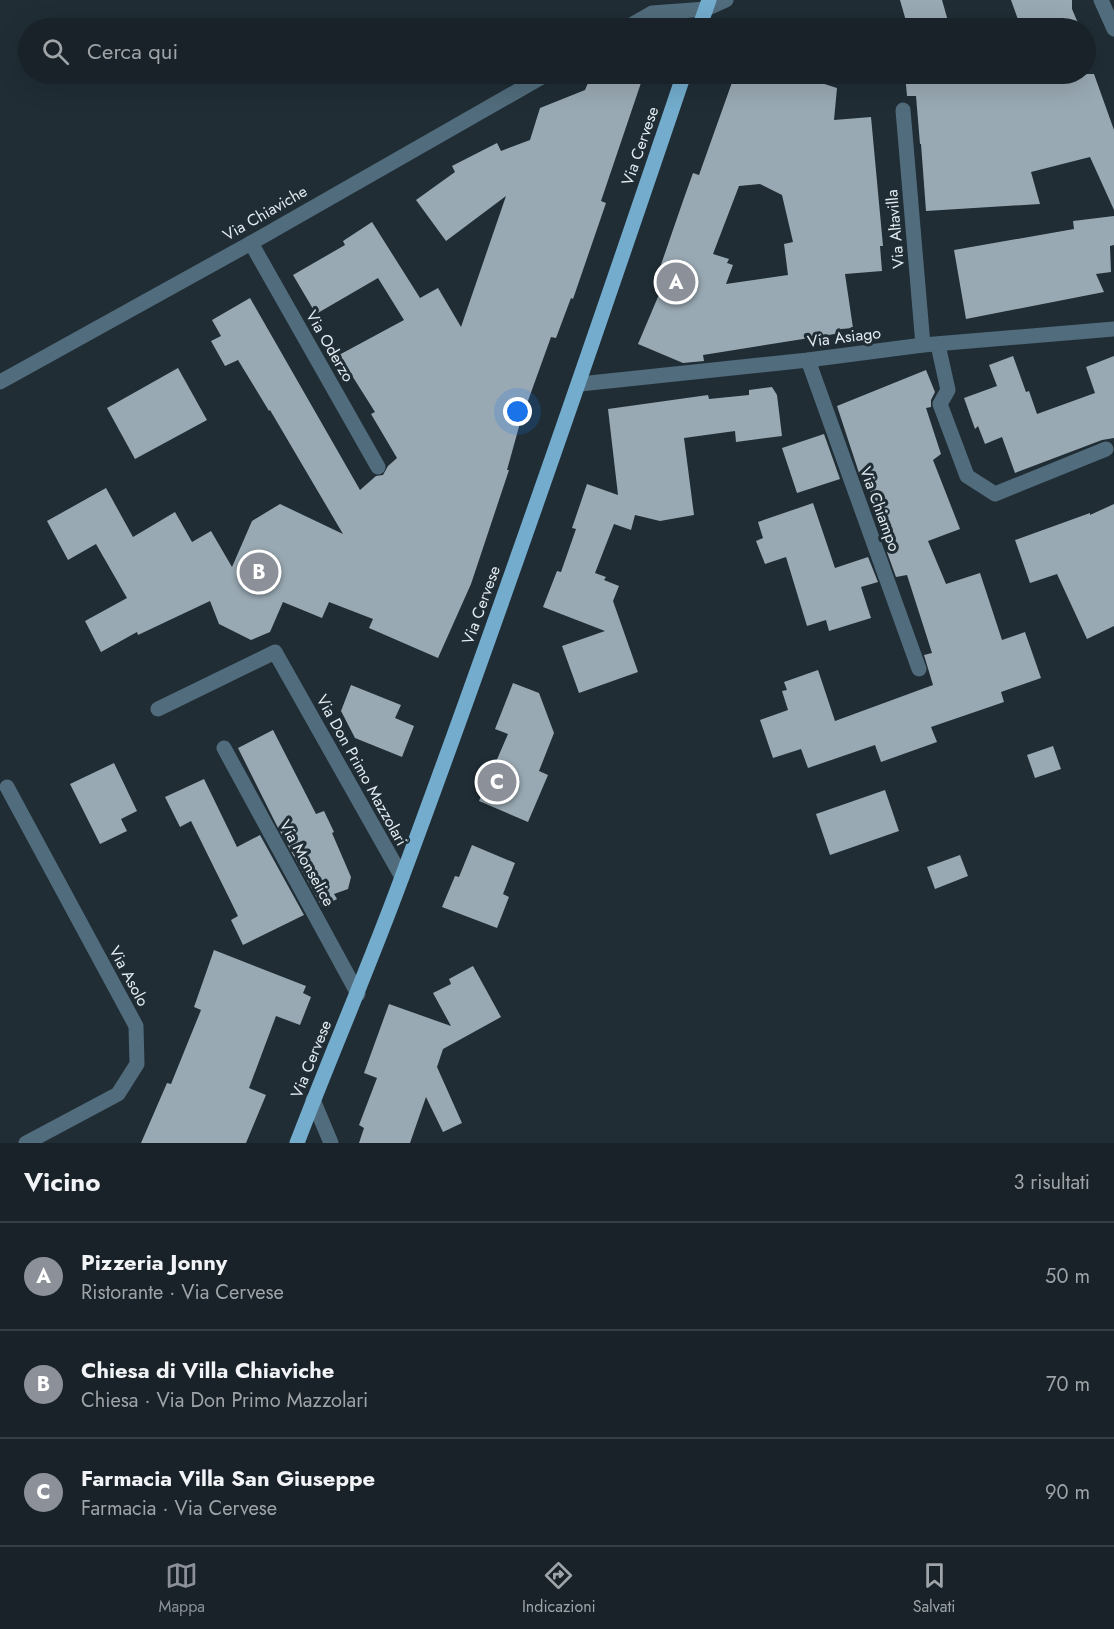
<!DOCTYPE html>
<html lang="it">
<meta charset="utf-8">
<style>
body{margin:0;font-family:Jost,sans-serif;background:#252f34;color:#f1f3f6}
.you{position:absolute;left:518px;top:412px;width:21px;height:21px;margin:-15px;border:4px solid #fff;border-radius:50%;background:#1a73e8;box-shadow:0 0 0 9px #1a73e833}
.badge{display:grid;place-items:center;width:39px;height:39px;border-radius:50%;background:#8c9099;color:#fff;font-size:20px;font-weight:700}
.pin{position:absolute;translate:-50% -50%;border:3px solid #fff;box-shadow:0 2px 6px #0006}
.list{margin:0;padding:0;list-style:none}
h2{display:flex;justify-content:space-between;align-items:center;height:78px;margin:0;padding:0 24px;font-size:26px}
h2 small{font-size:20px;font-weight:400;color:#9fa4a8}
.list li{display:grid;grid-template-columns:39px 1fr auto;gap:18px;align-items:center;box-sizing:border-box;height:108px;padding:0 24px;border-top:2px solid #363f45}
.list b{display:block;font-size:22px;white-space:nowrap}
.list p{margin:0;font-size:20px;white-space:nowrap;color:#9fa4a8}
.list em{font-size:20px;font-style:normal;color:#9fa4a8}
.icon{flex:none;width:33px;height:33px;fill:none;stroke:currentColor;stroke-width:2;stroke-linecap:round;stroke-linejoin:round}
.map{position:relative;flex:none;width:1114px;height:1143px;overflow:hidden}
.search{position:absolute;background:#182228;box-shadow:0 6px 24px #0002;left:18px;right:18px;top:18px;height:66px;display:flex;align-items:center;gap:15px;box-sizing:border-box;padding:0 21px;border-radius:33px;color:#9fa4a8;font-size:22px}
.sheet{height:402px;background:#182228}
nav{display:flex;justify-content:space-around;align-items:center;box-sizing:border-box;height:84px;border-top:2px solid #363f45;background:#182228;font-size:16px;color:#9fa4a8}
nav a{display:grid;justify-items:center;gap:3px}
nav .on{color:#8c9099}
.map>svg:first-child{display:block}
</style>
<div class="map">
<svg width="1114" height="1143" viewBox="0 0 1114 1143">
<rect width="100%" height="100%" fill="#202d35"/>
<g fill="#99a9b3" fill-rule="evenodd">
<polygon points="900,0 942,0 950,28 908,28"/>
<polygon points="1011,0 1072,0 1072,9 1080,28 1021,28"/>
<polygon points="602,74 644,74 601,201 606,203 573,299 571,298 556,338 551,337 520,423 507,470 509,470 471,584 438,658 369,628 373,619 329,602 322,618 283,602 270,632 251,640 219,624 210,601 138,635 137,632 101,652 85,621 127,598 96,544 68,560 47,521 106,488 133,537 175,512 192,542 211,531 232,567 252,521 280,504 343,534 270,410 269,411 238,360 225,366 211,341 221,336 212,320 250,298 360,490 376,476 383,475 388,466 397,458 371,414 375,412 339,355 404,320 378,278 316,314 293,275 345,245 343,241 372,222 420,298 438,288 461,327 506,196 446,241 416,200 455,172 452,166 497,143 501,151 530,140 540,108 585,90 588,83 599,82"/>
<path d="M 735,74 L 793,74 L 837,88 L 834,120 L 871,117 L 883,246 L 880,246 L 882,271 L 845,274 L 853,328 L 841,329 L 841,333 L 703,355 L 704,361 L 683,363 L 638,344 L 663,285 L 655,282 L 684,198 L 693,173 L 699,175 ZM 760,184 L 782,195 L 793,242 L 784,244 L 788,275 L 726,284 L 733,265 L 727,263 L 729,259 L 713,254 L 739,186 Z"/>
<polygon points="905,74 1094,74 1114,130 1114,210 1090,157 1031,172 1040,204 926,211 921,144 920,144 916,96 907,96"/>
<polygon points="1114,216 1114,245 1110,246 1111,272 1096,274 1104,292 966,319 954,250 1074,229 1073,221"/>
<polygon points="1013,356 1026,392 1029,391 1037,414 1095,393 1086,367 1114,356 1114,438 1102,440 1015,473 1002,437 985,444 978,426 975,429 964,398 997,386 989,365"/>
<polygon points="178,368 207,420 135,459 107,408"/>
<polygon points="926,370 935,392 931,400 931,407 926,408 941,454 933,460 960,529 928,541 946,584 980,573 1002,640 1025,632 1041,678 1001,692 1004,702 931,727 937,742 881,762 875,745 808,768 801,749 773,758 760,720 788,710 782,691 787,690 784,682 818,670 835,721 933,685 924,655 932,653 907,575 896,577 887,552 890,551 882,533 887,530 862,472 859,473 837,406"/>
<polygon points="772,387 777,395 782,436 736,442 735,431 684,438 694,515 660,521 635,515 631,530 614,524 595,573 606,577 604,580 619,586 613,601 638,672 579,693 562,646 605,631 543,607 557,571 561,572 576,529 572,528 587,484 618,495 608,409 708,395 709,399 749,395 749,390"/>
<polygon points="824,434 840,479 797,493 782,448"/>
<polygon points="813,503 835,568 868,557 878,582 861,587 871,618 829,631 826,620 807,626 786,557 765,564 756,541 763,538 758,522"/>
<polygon points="1114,504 1114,626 1087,639 1057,574 1030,583 1015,540 1090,513 1090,515"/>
<polygon points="513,683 539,693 554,733 539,771 548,775 528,822 479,801 508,734 495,729"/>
<polygon points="351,685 401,705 395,718 414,726 402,757 355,738 341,711"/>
<polygon points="273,730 316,814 324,811 334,832 332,833 351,877 348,889 334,894 337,899 322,907 277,826 238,748"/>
<polygon points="1053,746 1061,769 1035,778 1027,755"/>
<polygon points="114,763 137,811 121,819 127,831 100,844 70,784"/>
<polygon points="204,779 237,847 260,835 304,915 243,945 231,920 238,916 191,821 180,827 165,797"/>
<polygon points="885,790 899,831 830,855 816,814"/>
<polygon points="472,845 515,863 503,894 509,897 497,928 442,907 455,876 459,877"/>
<polygon points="960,855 968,876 935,889 927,867"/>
<polygon points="214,950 306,986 303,993 311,997 300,1025 276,1016 249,1088 266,1095 246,1143 141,1143 167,1083 171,1084 201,1010 194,1007"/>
<polygon points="473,966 501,1017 443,1049 437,1067 462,1123 443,1132 426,1097 410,1143 359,1143 364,1128 359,1125 377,1078 364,1073 389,1004 451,1026 433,993 451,984 449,979"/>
</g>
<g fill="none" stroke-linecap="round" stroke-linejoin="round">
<g stroke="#516c7c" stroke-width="15">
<polyline points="1101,0 1114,29"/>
<polyline points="626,28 652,13 706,9 726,0"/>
<polyline points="903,110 923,345"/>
<polyline points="251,243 378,467"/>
<polyline points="938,345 948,390 940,404 967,476 995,494 1106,449"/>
<polyline points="808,360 919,669"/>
<polyline points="0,382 251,243 547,74"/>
<polyline points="580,384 808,360 923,345 1114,329"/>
<polyline points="158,709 275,652 402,877"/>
<polyline points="224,748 358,994"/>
<polyline points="7,787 136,1026 137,1064 118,1094 26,1143"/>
<polyline points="313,1100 331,1143"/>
</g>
<g stroke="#73accd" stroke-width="15">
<polyline points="699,28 709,0"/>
<path d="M 297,1143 C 331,1054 369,967 402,877 C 501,611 593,343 684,74"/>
</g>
</g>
<g text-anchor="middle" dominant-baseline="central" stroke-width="6" stroke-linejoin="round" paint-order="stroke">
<g font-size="16" fill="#e2ebf0" stroke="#202d35">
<text transform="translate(640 146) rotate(-71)">Via Cervese</text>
<text transform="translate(265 213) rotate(-30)">Via Chiaviche</text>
<text transform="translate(895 229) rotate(-95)">Via Altavilla</text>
<text transform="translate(844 337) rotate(-7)">Via Asiago</text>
<text transform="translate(330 346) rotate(60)">Via Oderzo</text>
<text transform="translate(880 509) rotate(70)">Via Chiampo</text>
<text transform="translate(481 605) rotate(-70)">Via Cervese</text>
<text transform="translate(362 770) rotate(61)">Via Don Primo Mazzolari</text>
<text transform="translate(307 863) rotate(61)">Via Monselice</text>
<text transform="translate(129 976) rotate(62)">Via Asolo</text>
<text transform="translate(311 1059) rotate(-68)">Via Cervese</text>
</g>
</g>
</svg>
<div class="you"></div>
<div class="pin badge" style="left:676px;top:282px">A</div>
<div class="pin badge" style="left:259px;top:572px">B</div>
<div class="pin badge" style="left:497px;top:782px">C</div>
<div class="search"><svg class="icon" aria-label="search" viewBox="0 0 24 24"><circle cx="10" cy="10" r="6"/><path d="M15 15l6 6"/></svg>Cerca qui</div>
</div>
<section class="sheet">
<h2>Vicino<small>3 risultati</small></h2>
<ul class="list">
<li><span class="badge">A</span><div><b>Pizzeria Jonny</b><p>Ristorante · Via Cervese</p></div><em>50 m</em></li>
<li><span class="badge">B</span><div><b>Chiesa di Villa Chiaviche</b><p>Chiesa · Via Don Primo Mazzolari</p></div><em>70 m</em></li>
<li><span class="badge">C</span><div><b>Farmacia Villa San Giuseppe</b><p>Farmacia · Via Cervese</p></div><em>90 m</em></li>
</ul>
</section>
<nav>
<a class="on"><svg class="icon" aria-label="map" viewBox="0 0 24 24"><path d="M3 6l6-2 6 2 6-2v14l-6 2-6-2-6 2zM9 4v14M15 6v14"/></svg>Mappa</a>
<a><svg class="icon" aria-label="directions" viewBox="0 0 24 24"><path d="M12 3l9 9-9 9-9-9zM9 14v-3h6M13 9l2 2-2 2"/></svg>Indicazioni</a>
<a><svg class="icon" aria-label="saved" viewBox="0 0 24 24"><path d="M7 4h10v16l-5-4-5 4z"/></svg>Salvati</a>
</nav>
